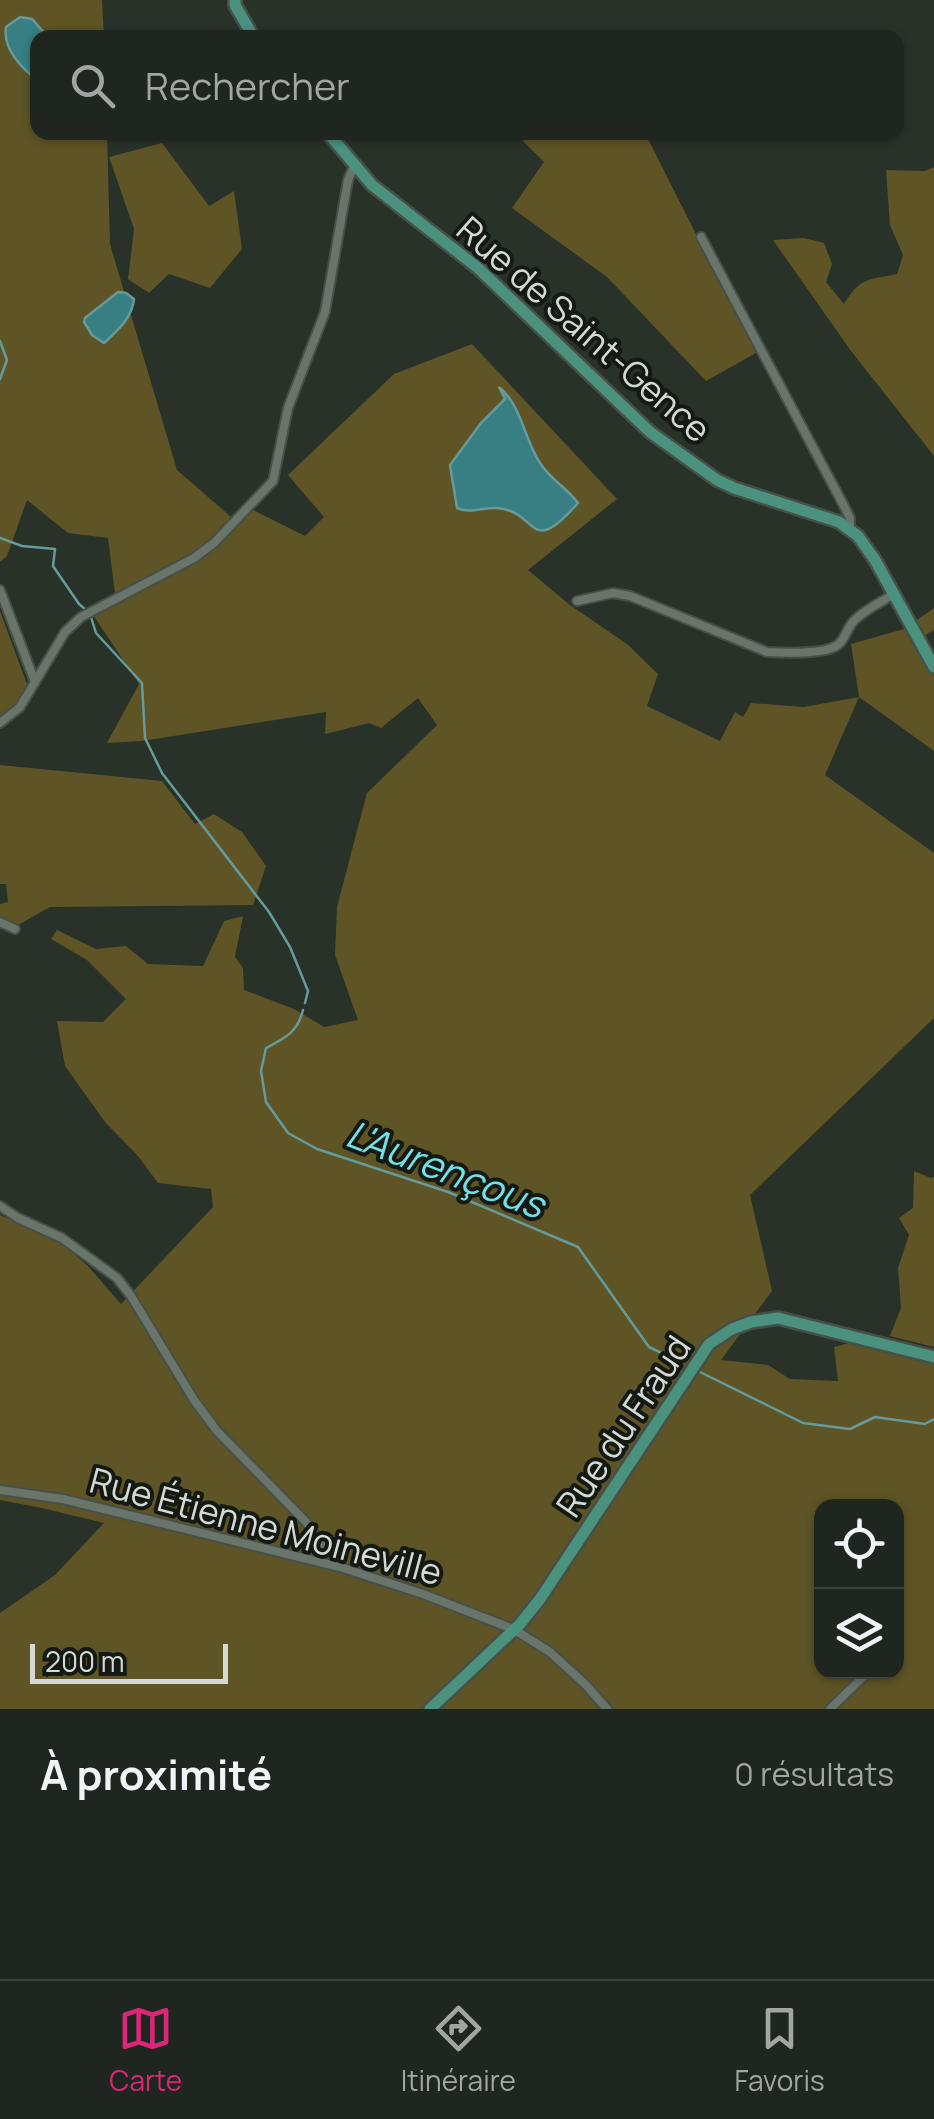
<!DOCTYPE html>
<html lang="fr">
<meta charset="utf-8">
<style>
body{margin:0;font-family:Manrope,sans-serif;background:#262e28;color:#f1f3f6}
.controls{position:absolute;right:30px;bottom:30px;display:grid;overflow:hidden;border-radius:20px;box-shadow:0 2px 8px #0004}
.controls button{width:90px;height:90px;display:grid;place-items:center;padding:0;border:0;border-bottom:2px solid #3c433d;background:#1e261f;color:#f1f3f6;font:50px sans-serif}
.scale{position:absolute;left:30px;bottom:25px;width:198px;box-sizing:border-box;padding-left:10px;border:5px solid #d3dad4;border-top:0;font-size:28px;line-height:35px;white-space:nowrap;color:#d3dad4;-webkit-text-stroke:8px #141914;paint-order:stroke}
.list{margin:0;padding:0;list-style:none}
h2{display:flex;justify-content:space-between;align-items:center;height:130px;margin:0;padding:0 40px;font-size:42px}
h2 small{font-size:32px;font-weight:400;color:#a1a5a4}
.icon{flex:none;width:55px;height:55px;fill:none;stroke:currentColor;stroke-width:2;stroke-linecap:round;stroke-linejoin:round}
.map{position:relative;flex:none;width:934px;height:1709px;overflow:hidden}
.search{position:absolute;background:#1e261f;box-shadow:0 2px 8px #0004;left:30px;right:30px;top:30px;height:110px;display:flex;align-items:center;gap:25px;box-sizing:border-box;padding:0 35px;border-radius:20px;color:#a1a5a4;font-size:38px}
.sheet{height:270px;background:#1e261f}
nav{display:flex;justify-content:space-around;align-items:center;box-sizing:border-box;height:140px;border-top:2px solid #3c433d;background:#1e261f;font-size:28px;color:#a1a5a4}
nav a{display:grid;justify-items:center;gap:5px}
nav .on{color:#db2777}
.map>svg:first-child{display:block}
</style>
<div class="map">
<svg width="934" height="1709" viewBox="0 0 934 1709">
<rect width="100%" height="100%" fill="#283229"/>
<g fill="#5e5425" fill-rule="evenodd">
<path d="M 0,0 L 102,0 L 104,37 L 38,38 L 38,132 L 107,133 L 110,244 L 177,470 L 238,523 L 253,510 L 305,536 L 324,517 L 288,475 L 394,374 L 472,344 L 617,499 L 528,570 L 570,605 L 627,644 L 658,674 L 647,706 L 720,741 L 735,712 L 743,717 L 751,703 L 804,707 L 859,697 L 851,644 L 904,629 L 934,608 L 934,630 L 913,643 L 934,676 L 934,751 L 859,697 L 825,775 L 934,853 L 934,1018 L 750,1195 L 772,1291 L 721,1360 L 768,1365 L 790,1379 L 838,1381 L 834,1347 L 856,1341 L 934,1362 L 934,1709 L 0,1709 L 0,1613 L 55,1575 L 104,1523 L 42,1508 L 0,1500 L 0,1215 L 61,1243 L 88,1266 L 121,1304 L 213,1207 L 211,1189 L 158,1183 L 138,1156 L 105,1122 L 65,1066 L 57,1021 L 103,1022 L 126,999 L 87,960 L 51,939 L 57,930 L 96,949 L 126,946 L 148,964 L 203,966 L 224,921 L 243,916 L 235,957 L 243,968 L 244,990 L 294,1009 L 324,1027 L 358,1020 L 335,955 L 337,907 L 367,793 L 437,725 L 418,698 L 381,728 L 369,723 L 325,734 L 326,712 L 142,741 L 107,743 L 139,684 L 93,615 L 116,602 L 108,538 L 68,533 L 27,500 L 7,556 L 0,562 ZM 822,1506 L 896,1506 L 896,1672 L 822,1672 Z"/>
<polygon points="521,133 645,133 756,353 706,381 607,277 512,208 544,162 518,136"/>
<polygon points="162,143 209,206 234,191 242,249 210,288 169,274 149,293 128,279 134,229 109,157"/>
<path d="M 934,167 L 934,456 L 851,351 L 773,240 L 804,238 L 824,243 L 832,264 L 826,282 L 844,304 C 860,277 868,280 897,274 L 903,255 L 890,225 L 886,170 L 925,171 Z"/>
<polygon points="0,611 27,684 17,703 0,717"/>
<polygon points="0,765 162,781 195,824 214,814 242,832 266,866 253,905 50,907 18,925 0,917 0,904 8,902 6,884 0,884"/>
<polygon points="914,1171 931,1178 934,1177 934,1347 890,1336 901,1308 898,1268 909,1235 899,1218 913,1208"/>
</g>
<g fill="#377f82" stroke="#669a9b" stroke-width="2.5">
<path d="M 20,17 L 32,19 L 48,37 L 38,38 L 37,76 L 32,76 C 18,64 3,46 6,27 Z"/>
<path d="M 118,292 L 126,293 L 134,299 C 132,318 118,330 104,343 L 92,335 L 84,322 L 85,318 Z"/>
<path d="M 499,387 C 522,406 524,439 540,463 C 550,479 567,488 578,503 C 528,560 539,511 497,508 C 483,507 470,514 457,508 L 450,465 L 481,423 L 505,399 Z"/>
</g>
<g fill="none" stroke-linecap="round" stroke-linejoin="round">
<g stroke="#669a9b" stroke-width="2.5">
<polyline points="0,341 7,360 0,379"/>
<polyline points="0,538 22,546 55,549 53,566 79,604 86,610"/>
<polyline points="91,617 96,633 142,683 145,738 162,773 269,912 290,947 308,991 305,1003"/>
<path d="M 303,1010 C 298,1032 285,1038 266,1048 L 261,1071 L 266,1102 L 288,1133 L 317,1149 L 448,1192 L 578,1247 L 649,1347 L 680,1362"/>
<polyline points="698,1371 803,1423 850,1429 875,1417 925,1424 934,1419"/>
</g>
<defs>
<g id="street">
<polyline points="701,237 843,504 850,518 850,528"/>
<polyline points="0,590 35,682"/>
<path d="M 577,601 L 613,593 L 630,596 L 767,652 C 785,653 815,654 832,648 C 844,644 845,632 852,623 C 862,611 880,603 892,595"/>
<polyline points="0,723 20,707 65,632 81,617 194,558 214,543 273,481 288,408 325,312 348,180 354,166"/>
<polyline points="0,922 15,929"/>
<polyline points="0,1206 18,1218 62,1238 117,1278 131,1296 194,1400 217,1431 306,1522 340,1567"/>
<polyline points="0,1490 63,1499 340,1567 423,1594 513,1629 550,1652 586,1685 607,1709"/>
<polyline points="830,1709 868,1672"/>
</g>
<g id="secondary">
<polyline points="235,0 235,5 254,38"/>
<polyline points="327,132 372,185 478,268 650,432 717,480 734,488 839,522 858,536 875,560 934,667"/>
<polyline points="430,1709 520,1624 540,1599 709,1344 732,1329 751,1322 778,1318 934,1357"/>
</g>
</defs>
<use href="#street" stroke="#475048" stroke-width="12"/>
<use href="#secondary" stroke="#475048" stroke-width="16"/>
<use href="#street" stroke="#69756a" stroke-width="8"/>
<use href="#secondary" stroke="#4a917e" stroke-width="11"/>
</g>
<g text-anchor="middle" dominant-baseline="central" stroke-width="8" stroke-linejoin="round" paint-order="stroke">
<g font-size="35" fill="#d3dad4" stroke="#141914">
<text transform="translate(584 329) rotate(41)">Rue de Saint-Gence</text>
<text transform="translate(623 1426) rotate(-56)">Rue du Fraud</text>
<text transform="translate(266 1526) rotate(15)">Rue Étienne Moineville</text>
</g>
<g font-size="38" font-style="italic" fill="#72e0e5" stroke="#141914">
<text transform="translate(446 1168) rotate(21)">L'Aurençous</text>
</g>
</g>
</svg>
<div class="controls">
<button><svg class="icon" aria-label="locate" viewBox="0 0 24 24"><circle cx="12" cy="12" r="6"/><path d="M12 2v4M12 18v4M2 12h4M18 12h4"/></svg></button>
<button><svg class="icon" aria-label="layers" viewBox="0 0 24 24"><path d="M12 4l9 5-9 5-9-5zM3 14l9 5 9-5"/></svg></button>
</div>
<div class="scale">200 m</div>
<div class="search"><svg class="icon" aria-label="search" viewBox="0 0 24 24"><circle cx="10" cy="10" r="6"/><path d="M15 15l6 6"/></svg>Rechercher</div>
</div>
<section class="sheet">
<h2>À proximité<small>0 résultats</small></h2>
<ul class="list">
</ul>
</section>
<nav>
<a class="on"><svg class="icon" aria-label="map" viewBox="0 0 24 24"><path d="M3 6l6-2 6 2 6-2v14l-6 2-6-2-6 2zM9 4v14M15 6v14"/></svg>Carte</a>
<a><svg class="icon" aria-label="directions" viewBox="0 0 24 24"><path d="M12 3l9 9-9 9-9-9zM9 14v-3h6M13 9l2 2-2 2"/></svg>Itinéraire</a>
<a><svg class="icon" aria-label="saved" viewBox="0 0 24 24"><path d="M7 4h10v16l-5-4-5 4z"/></svg>Favoris</a>
</nav>
